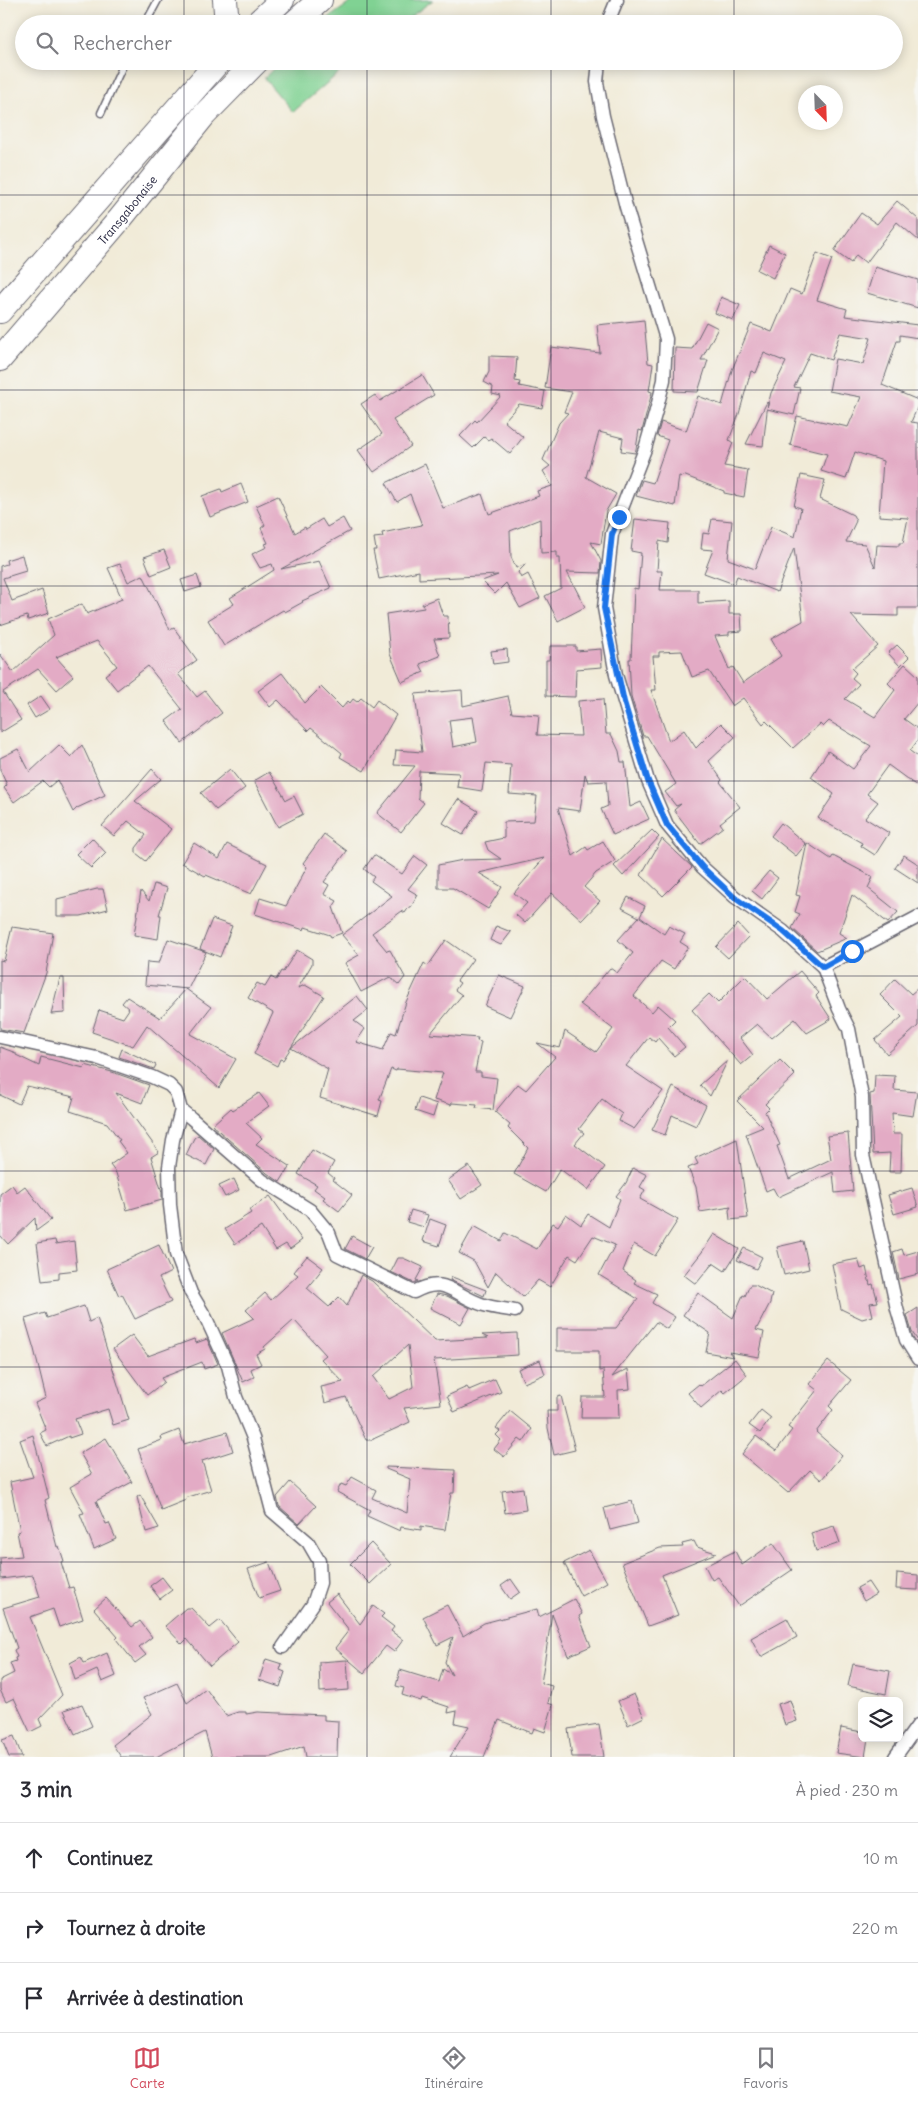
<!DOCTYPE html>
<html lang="fr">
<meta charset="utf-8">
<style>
body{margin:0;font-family:Delius,sans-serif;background:#f7f7f7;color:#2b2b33}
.controls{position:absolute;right:15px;bottom:15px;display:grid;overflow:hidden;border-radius:8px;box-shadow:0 2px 12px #0003}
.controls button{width:45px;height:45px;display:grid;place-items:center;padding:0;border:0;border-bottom:1px solid #e1e1e2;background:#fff;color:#2b2b33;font:25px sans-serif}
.compass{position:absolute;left:798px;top:85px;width:45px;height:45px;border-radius:50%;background:#fff;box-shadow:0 2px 12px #0003;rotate:157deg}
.stop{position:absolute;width:15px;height:15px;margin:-11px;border:4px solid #1a73e8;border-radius:50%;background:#fff}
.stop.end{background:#1a73e8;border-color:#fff;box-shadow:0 1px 5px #0008}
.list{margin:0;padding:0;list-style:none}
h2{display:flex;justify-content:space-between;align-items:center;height:65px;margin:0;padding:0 20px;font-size:21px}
h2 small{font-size:16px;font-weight:400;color:#7c7c81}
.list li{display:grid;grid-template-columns:32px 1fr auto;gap:15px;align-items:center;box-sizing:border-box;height:70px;padding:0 20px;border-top:1px solid #e1e1e2}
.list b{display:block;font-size:19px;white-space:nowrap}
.list em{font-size:16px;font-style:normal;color:#7c7c81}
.icon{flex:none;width:28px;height:28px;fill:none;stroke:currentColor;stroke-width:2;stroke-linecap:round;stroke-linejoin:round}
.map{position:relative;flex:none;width:918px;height:1757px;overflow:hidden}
.search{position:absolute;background:#fff;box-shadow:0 2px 12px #0003;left:15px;right:15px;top:15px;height:55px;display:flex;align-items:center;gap:12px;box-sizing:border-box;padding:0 18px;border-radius:28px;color:#7c7c81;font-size:19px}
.sheet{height:275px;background:#fff}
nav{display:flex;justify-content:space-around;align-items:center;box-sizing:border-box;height:70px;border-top:1px solid #e1e1e2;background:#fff;font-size:14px;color:#7c7c81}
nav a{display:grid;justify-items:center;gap:2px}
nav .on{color:#d1495b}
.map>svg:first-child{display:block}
</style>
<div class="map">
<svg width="918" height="1757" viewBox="0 0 918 1757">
<rect width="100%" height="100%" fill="#f6f6f2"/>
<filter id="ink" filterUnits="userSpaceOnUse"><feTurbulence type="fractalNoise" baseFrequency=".02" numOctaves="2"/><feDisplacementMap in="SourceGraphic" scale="10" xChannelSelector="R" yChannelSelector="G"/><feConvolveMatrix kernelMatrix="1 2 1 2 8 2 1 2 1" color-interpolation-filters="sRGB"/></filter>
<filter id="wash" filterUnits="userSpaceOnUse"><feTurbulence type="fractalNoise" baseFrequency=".0096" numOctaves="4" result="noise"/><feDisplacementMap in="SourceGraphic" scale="20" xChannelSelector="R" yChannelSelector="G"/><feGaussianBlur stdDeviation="1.12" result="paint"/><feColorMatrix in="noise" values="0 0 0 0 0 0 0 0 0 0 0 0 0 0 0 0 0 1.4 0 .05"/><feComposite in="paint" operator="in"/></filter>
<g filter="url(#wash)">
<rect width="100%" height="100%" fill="#f1ebd8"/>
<g fill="#80d293" stroke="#517a67">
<polygon points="354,0 433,0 401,24 320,24"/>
<polygon points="281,61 353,61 293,112 264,78"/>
</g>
<g id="blocks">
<g fill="#e3abc5" fill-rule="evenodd">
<polygon points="897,201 918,219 918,240 897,222 866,263 856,255 851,263 834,251 861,213 877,224"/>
<polygon points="769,245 785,253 773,278 757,270"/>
<polygon points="817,253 832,259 817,300 847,309 845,316 918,325 918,338 900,335 900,341 897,341 882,385 918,400 918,406 911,422 918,423 918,608 898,608 898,616 851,615 878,646 852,669 856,673 852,678 859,684 845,699 875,717 895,690 888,683 905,664 918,676 918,702 904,719 918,729 918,740 910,751 918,757 918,787 888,765 867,794 878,802 865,818 889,833 875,855 861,846 862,843 818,818 834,794 811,777 828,751 853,769 871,746 829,721 823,727 820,724 793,748 766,721 763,724 743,698 732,706 709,671 692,677 682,651 659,652 659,656 653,656 656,690 651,690 669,741 684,730 696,748 721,723 735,737 709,761 722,780 720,782 740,807 720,823 723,827 700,844 674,810 681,804 676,806 665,792 676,784 647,736 643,736 631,696 629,659 631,659 634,588 638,589 641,553 631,551 635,519 670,523 668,543 659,541 657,571 662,571 660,590 698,590 698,603 729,601 729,614 741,614 742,631 729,632 729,635 715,636 729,669 733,667 743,683 781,656 771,639 803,621 794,548 777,592 737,576 734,584 704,573 713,550 701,549 703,533 709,534 712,519 732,521 728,559 755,569 771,527 795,537 801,508 794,506 801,475 825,480 820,499 853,515 856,521 846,542 865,544 875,567 877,545 899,546 899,543 903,543 908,518 879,516 883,461 855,452 846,479 821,471 827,454 790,445 797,416 848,427 861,397 829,391 835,359 863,364 871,338 840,333 831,360 810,353 794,387 800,388 794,415 767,409 771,393 786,362 764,353 756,373 751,371 739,414 729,440 733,443 724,466 748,470 744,497 724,493 724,491 683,475 683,477 679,476 675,506 636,496 642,480 653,483 668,440 657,436 661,422 686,431 698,396 722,405 732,370 751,324 772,332 790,289 802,294"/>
<polygon points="875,267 918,280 918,308 867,293"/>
<polygon points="721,297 740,305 733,320 715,313"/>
<polygon points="644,320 648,363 653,364 649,391 652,392 642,431 639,430 636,449 635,453 621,451 623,438 599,432 586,477 616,494 606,511 601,544 591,542 601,561 600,573 567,572 585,607 558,621 545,596 561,588 560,558 557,558 557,552 541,553 540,519 510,531 511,557 516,568 526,564 518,572 521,578 528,574 540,598 520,608 506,583 495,594 482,581 498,575 419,579 419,571 379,579 373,550 376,550 374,538 383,537 382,533 422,525 410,494 397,502 386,483 425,464 443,508 482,494 489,514 539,496 537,491 552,486 543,471 550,466 543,460 559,423 568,413 564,412 572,392 545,388 551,347 600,353 597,325"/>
<polygon points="706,322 718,328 701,360 708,360 698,392 674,391 675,348 692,349"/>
<polygon points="489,356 517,357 515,381 520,382 519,386 545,391 542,408 519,404 504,421 523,437 510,454 491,438 488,440 484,437 473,448 460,436 475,420 477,422 501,396 492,394 493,387 484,382 489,372"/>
<polygon points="422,375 434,395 393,420 411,446 374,472 358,450 382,434 361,404 375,395 380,401"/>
<polygon points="767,402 768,403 763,446 746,444"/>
<polygon points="241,484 248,502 210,517 202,496 221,489 222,492"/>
<polygon points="278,496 295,533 305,527 306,529 322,519 327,527 343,518 350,531 281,569 319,561 331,588 302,601 303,602 285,612 283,610 224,646 208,620 234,604 230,598 274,570 272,564 260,568 252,554 267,547 265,544 268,543 261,528 265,525 256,506"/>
<polygon points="164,550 171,567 151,575 144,557"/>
<polygon points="22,555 26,571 3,578 12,601 42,590 49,613 28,620 27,616 0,625 0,566 7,564 6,560"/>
<polygon points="120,564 128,582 143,575 170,630 174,628 197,660 178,674 197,697 205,691 222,713 182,743 166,721 182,709 148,666 117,690 105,675 117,666 97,641 56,657 73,676 57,690 38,669 3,692 21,720 0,733 0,654 13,672 54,635 48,619 82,604 87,614 122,599 108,568"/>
<polygon points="197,575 201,587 185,592 181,580"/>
<polygon points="437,598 443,616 448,616 449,638 434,639 440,656 420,664 424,672 402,682 390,654 386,614 424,608 422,604"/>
<polygon points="897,645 909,657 900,666 888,653"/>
<polygon points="550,646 576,646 576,651 601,649 602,667 576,669 575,697 546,696 546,660 549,660"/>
<polygon points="507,649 508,662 493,664 491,651"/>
<polygon points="282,673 305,703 321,687 342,708 348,701 350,703 353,699 357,702 361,698 372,707 377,700 396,715 364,771 340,757 342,753 311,728 308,731 278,700 270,707 258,691"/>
<path d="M 462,690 L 463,706 L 508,696 L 512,713 L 539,715 L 537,735 L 581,736 L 578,701 L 603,699 L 606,734 L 611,734 L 619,751 L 621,762 L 625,762 L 630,807 L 641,802 L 649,819 L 613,835 L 601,809 L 608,806 L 606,781 L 588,782 L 585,774 L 580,811 L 558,808 L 573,856 L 586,847 L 588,850 L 603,841 L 615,861 L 596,873 L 584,887 L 600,901 L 582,920 L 552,893 L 525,923 L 516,915 L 527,903 L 514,893 L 544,858 L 479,873 L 502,887 L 488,909 L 453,888 L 438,888 L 438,865 L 463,860 L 501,859 L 488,850 L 485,842 L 504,838 L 504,822 L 534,821 L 537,796 L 509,794 L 511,765 L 486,763 L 482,791 L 457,787 L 459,773 L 419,771 L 418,798 L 424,803 L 401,832 L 377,813 L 415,766 L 394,765 L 396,750 L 422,752 L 415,694 ZM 473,717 L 477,742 L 453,747 L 449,720 Z"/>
<polygon points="41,696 50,709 35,718 27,705"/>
<polygon points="59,745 71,757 82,745 105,795 77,808 73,812 57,780 49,787 43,781 14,802 4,788 7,785 0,770 0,758 18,749 30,772"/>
<polygon points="152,769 161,779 135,801 171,829 146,861 136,853 136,848 146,835 128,821 114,836 102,826"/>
<polygon points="230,769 245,788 216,810 201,793"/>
<polygon points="269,772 286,800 294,796 303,814 278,827 254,781"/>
<polygon points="458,799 478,811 463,835 443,823"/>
<polygon points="781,823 806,844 796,856 771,836"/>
<polygon points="652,830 659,837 623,876 614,866"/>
<polygon points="324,834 347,851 324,882 329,885 324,894 337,901 333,907 342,933 331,937 330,935 305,927 304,930 255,914 260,898 286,906 307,867 303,863"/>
<polygon points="92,838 106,853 91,868 76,854"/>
<polygon points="662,839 692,867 663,896 641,875"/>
<polygon points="194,843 219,859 227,844 267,864 251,894 206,875 205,876 182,863"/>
<polygon points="807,843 831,859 833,856 873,877 868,888 898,912 888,923 852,895 839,933 847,938 817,951 792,928 800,914 795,912 800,896 796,895"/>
<polygon points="374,855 402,874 415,856 427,865 408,889 418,895 411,907 409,907 405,913 402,911 372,933 387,951 390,950 405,977 399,985 390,977 361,992 345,963 359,955 342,935 392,896 371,881 374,877 364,869"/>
<polygon points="904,855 918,864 918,883 895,868"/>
<polygon points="769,871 778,878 762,899 752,891"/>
<polygon points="154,884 167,888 159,915 161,915 158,939 134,935 141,891 149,901"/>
<polygon points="97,889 103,889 108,909 81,916 57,916 57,899"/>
<polygon points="628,897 645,906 640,917 664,934 669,926 685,934 680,942 688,947 674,969 661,961 634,996 652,1012 658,1005 675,1020 668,1027 685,1047 674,1056 658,1038 655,1042 649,1037 626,1066 663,1091 634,1129 619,1121 622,1114 602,1099 579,1129 584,1133 575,1144 605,1167 588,1190 560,1169 546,1192 514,1174 528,1148 508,1128 510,1125 495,1112 518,1084 526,1090 555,1057 537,1043 560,1048 565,1031 596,1052 613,1029 580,1004 610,968 617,973 633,953 618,940 639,917 622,908"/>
<polygon points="212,919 232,926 220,957 200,949"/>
<polygon points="738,924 749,936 728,958 716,947"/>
<polygon points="496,926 511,932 501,945 490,940"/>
<polygon points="12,927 53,933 46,973 24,1033 0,1029 0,960 4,961"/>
<polygon points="168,939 206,952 188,989 145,985 147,962 159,963"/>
<polygon points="446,940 473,959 457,981 460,983 455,990 462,995 430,1034 478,1038 477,1041 481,1042 475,1072 481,1072 481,1076 497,1078 493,1110 476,1108 477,1105 452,1103 451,1105 434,1100 443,1073 397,1069 396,1071 391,1069 379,1100 382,1101 378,1116 320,1098 328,1069 291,1048 357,996 368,1010 354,1021 365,1029 356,1042 383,1050 391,1032 396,1034 406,1002 424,963 428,966"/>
<polygon points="297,950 312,959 312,964 298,988 305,985 324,996 283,1060 280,1059 277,1066 254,1054 273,1013 248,998 257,983 265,987 271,977 276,980 281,971 283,972"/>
<polygon points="800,971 819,993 816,996 831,1019 807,1033 795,1019 772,1038 757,1024 740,1038 753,1055 741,1065 692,1010 709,994 718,1003 745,976 767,999"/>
<polygon points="499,975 525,986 510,1017 485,1006"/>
<polygon points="60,978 64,978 65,1013 51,1014"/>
<polygon points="895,979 911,994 918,988 918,1026 887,1054 875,1040 902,1017 880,995"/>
<polygon points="186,989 211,1007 190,1034 236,1059 219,1088 147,1025 133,1046 92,1032 99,1010 123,1018 129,1009 122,1003 127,997 160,1018"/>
<polygon points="0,1047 16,1053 16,1055 39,1066 41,1057 84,1068 85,1065 112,1072 149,1085 142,1103 116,1093 159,1152 151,1157 162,1192 162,1200 127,1210 116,1173 110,1165 127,1153 118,1141 120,1140 107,1123 70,1111 74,1097 27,1086 19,1104 0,1095"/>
<polygon points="122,1049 156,1065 154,1069 119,1057"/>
<polygon points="780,1060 795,1075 765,1104 769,1108 765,1112 780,1145 777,1146 789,1179 831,1159 827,1136 848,1133 853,1191 835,1193 833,1172 778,1197 773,1188 766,1191 746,1134 763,1127 737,1101"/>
<polygon points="727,1061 727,1062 710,1096 700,1085"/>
<polygon points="875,1075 895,1076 894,1090 917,1092 913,1116 892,1113 893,1134 902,1134 901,1172 889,1172 890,1153 873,1154 870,1094 874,1093"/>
<polygon points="673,1087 706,1105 696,1126 672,1115 665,1135 652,1130"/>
<polygon points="259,1093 269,1106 246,1123 262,1138 256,1144 290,1166 280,1182 267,1173 212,1125 231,1108 233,1110"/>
<polygon points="419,1098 437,1104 433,1117 415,1111"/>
<polygon points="198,1135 214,1149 206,1165 186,1155 194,1138"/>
<polygon points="737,1139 748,1218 730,1220 729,1210 731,1207 700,1212 696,1187 688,1168 698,1164 695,1158"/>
<polygon points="312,1150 334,1162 328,1173 334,1178 333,1180 352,1195 339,1211 323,1199 325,1197 314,1189 317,1185 298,1174"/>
<polygon points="469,1166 482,1185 461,1199 448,1180"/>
<polygon points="633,1168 647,1175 640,1187 645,1190 640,1199 678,1220 655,1256 634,1244 623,1271 636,1280 634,1283 657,1294 652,1303 675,1317 667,1329 656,1322 612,1377 628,1369 630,1389 618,1390 619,1418 581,1418 582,1397 605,1397 603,1370 599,1371 599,1351 557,1351 557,1328 616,1328 638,1299 599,1275 615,1245 593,1236 577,1260 569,1255 550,1287 538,1280 523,1297 496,1272 488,1287 474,1261 459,1253 474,1226 501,1241 505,1233 537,1249 553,1223 558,1226 566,1214 581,1225 588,1214 609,1227 620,1199 616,1196 626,1183"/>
<polygon points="234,1179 239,1190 225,1197 219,1186"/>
<polygon points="12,1185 17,1192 25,1186 51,1220 36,1231 35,1218 8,1244 0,1235 0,1194"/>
<polygon points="912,1188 918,1207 894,1214 888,1195"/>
<polygon points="270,1196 302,1240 290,1249 286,1244 276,1250 261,1227 235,1244 225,1229 251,1213 249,1210"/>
<polygon points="411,1210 428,1215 424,1227 407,1222"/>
<polygon points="430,1219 446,1225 439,1246 423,1241"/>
<polygon points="714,1234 739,1249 725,1271 713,1263 696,1284 684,1275 702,1252"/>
<polygon points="352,1236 372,1247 365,1259 345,1249"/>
<polygon points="55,1240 56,1244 74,1241 77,1270 59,1272 59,1279 42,1281 37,1243"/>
<polygon points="803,1241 809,1269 784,1275 777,1247"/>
<polygon points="159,1245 171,1272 159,1278 171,1302 135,1319 122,1294 119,1296 107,1269"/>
<polygon points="744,1248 762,1257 756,1269 737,1260"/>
<polygon points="902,1249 904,1255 918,1251 918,1274 899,1279 893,1252"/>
<path d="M 307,1256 L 323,1268 L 307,1288 L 329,1307 L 339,1297 L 347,1306 L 361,1275 L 372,1281 L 435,1341 L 488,1338 L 482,1335 L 517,1333 L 518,1355 L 434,1360 L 441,1404 L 404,1408 L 410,1422 L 371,1440 L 366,1440 L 346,1397 L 325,1403 L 321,1387 L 343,1382 L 321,1359 L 326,1355 L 294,1320 L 264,1347 L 265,1349 L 256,1354 L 261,1364 L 251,1369 L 254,1377 L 243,1382 L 222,1333 L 254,1318 L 246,1310 L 265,1293 L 271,1300 L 298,1275 L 294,1272 ZM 408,1345 L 413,1387 L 389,1399 L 373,1377 Z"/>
<polygon points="398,1258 403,1258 423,1267 416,1280 418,1281 414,1283 391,1272"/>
<polygon points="858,1259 861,1269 866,1267 870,1285 873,1284 878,1302 870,1303 873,1316 862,1319 841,1309 832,1264"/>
<polygon points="452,1277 486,1290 484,1296 450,1280"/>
<polygon points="750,1285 755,1285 772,1294 770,1303 756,1330 764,1332 759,1357 729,1352 733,1357 706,1352 710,1333 683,1315 698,1293 733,1318 743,1295 745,1296"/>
<polygon points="437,1294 447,1296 470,1308 461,1324 430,1308"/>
<polygon points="84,1306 89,1322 97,1318 129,1420 113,1425 108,1409 75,1419 81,1434 69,1438 69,1436 47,1446 40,1433 46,1430 35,1403 46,1398 34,1349 25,1319 45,1313 47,1318"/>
<polygon points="918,1308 918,1341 912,1332 907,1315"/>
<polygon points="132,1335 148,1356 194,1339 196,1343 207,1339 218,1364 204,1369 202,1362 161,1378 164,1382 147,1395 113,1349"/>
<polygon points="735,1359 747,1375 725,1393 722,1390 701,1408 688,1393 699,1384 701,1386"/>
<polygon points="540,1360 545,1374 524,1383 518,1369"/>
<polygon points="828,1361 851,1380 829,1406 833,1410 816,1432 842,1455 821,1480 810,1470 788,1493 742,1454 756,1436 776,1451 792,1430 788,1427 817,1390 809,1384"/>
<polygon points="495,1379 501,1392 454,1412 447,1396 467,1387 469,1390"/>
<polygon points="561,1396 575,1450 554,1455 548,1428 547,1411 557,1411 557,1397"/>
<polygon points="761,1410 771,1418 760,1433 749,1425"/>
<polygon points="510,1411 532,1429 523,1442 519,1439 504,1457 494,1449 501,1440 496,1435 500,1431 496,1428"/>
<polygon points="179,1430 184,1444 227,1432 233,1451 202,1461 211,1490 185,1498 186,1500 161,1510 138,1449 162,1440 161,1437"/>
<polygon points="33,1435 49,1498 45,1500 57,1547 59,1546 64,1561 61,1562 69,1588 73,1587 83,1619 59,1627 53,1609 30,1617 62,1695 39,1719 42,1726 30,1732 14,1698 6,1702 0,1690 0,1680 14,1673 10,1663 16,1661 15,1658 17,1657 14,1650 17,1648 3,1608 40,1597 33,1575 1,1579 0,1558 22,1556 17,1532 20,1531 10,1482 33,1477 20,1440"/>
<polygon points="106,1438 132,1482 96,1501 106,1524 109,1523 116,1539 94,1549 80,1514 84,1513 70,1487 92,1474 80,1453"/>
<polygon points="386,1467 455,1470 454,1493 451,1493 445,1530 421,1526 421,1530 401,1527 400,1531 367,1516 370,1510 337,1492 341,1484 346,1486 352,1477 376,1490 372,1498 407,1513 410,1479 386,1469"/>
<polygon points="290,1482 316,1506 299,1524 279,1506 277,1497"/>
<polygon points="523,1488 526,1510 505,1513 502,1491"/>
<polygon points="140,1495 159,1528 146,1532 137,1497"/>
<polygon points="632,1501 638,1523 610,1530 604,1508"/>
<polygon points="834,1526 840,1543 816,1551 811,1533"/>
<polygon points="694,1541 697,1547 716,1553 662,1575 678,1615 648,1626 622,1563 660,1548 683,1547 682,1544"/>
<polygon points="371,1543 391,1564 370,1584 350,1564"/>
<polygon points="773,1543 792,1570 739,1606 718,1577 712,1580 705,1566 735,1551 742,1565"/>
<polygon points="589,1550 607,1582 581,1596 564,1563"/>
<polygon points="269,1562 280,1591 259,1598 248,1569"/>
<polygon points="897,1573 918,1575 918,1590 896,1589"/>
<polygon points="162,1577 172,1590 160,1599 150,1586"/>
<polygon points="511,1579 520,1592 510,1599 501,1586"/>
<polygon points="868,1582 876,1594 864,1601 857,1588"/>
<polygon points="337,1594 360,1624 373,1606 384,1614 381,1617 394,1627 391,1631 403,1640 394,1652 386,1646 364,1673 335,1648 349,1630 327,1602"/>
<polygon points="106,1598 132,1627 140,1621 152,1637 139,1647 146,1655 135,1663 116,1639 118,1637 94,1609"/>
<polygon points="574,1599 582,1614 579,1616 591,1646 568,1656 552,1614 541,1683 552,1686 548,1703 553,1705 545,1732 534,1728 532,1733 499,1720 484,1757 450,1757 469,1726 455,1723 457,1711 448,1713 449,1707 422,1698 421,1701 402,1695 404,1688 396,1686 400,1670 439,1682 443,1669 452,1675 445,1662 453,1637 437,1645 423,1617 447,1605 463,1636 484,1623 537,1609 539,1617"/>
<polygon points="186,1608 191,1608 210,1628 220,1620 238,1642 210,1666 187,1639 182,1644 165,1626"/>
<polygon points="787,1618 797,1637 761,1657 751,1638"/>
<polygon points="107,1653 116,1676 102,1682 97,1670 75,1680 70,1663 81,1657 84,1663"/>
<polygon points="266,1659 282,1664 280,1670 285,1672 280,1687 259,1680"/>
<polygon points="347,1660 349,1690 320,1692 319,1662"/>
<polygon points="853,1664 890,1671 886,1694 848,1686"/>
<polygon points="177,1683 187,1703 206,1689 226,1716 238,1712 246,1712 246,1714 258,1712 324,1715 324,1720 338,1721 337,1757 306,1757 304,1746 271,1757 212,1757 205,1732 156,1757 121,1757 113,1745 152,1714 143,1698"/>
<polygon points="634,1694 644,1717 628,1725 618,1701"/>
<polygon points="790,1700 797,1721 785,1725 778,1704"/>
<polygon points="82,1704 92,1726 75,1734 64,1710"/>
<polygon points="599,1724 604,1757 572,1757 568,1729"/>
<polygon points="841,1728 862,1732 862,1738 868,1738 865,1757 836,1753"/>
<polygon points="14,1736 22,1757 9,1757 2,1740"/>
</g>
</g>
</g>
<g filter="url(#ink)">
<use href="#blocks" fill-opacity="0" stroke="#6a6872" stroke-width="1"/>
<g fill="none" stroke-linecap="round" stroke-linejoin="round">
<defs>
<g id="lane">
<polyline points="145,24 158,0"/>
<polyline points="101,113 125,61"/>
</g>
<g id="street">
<polyline points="607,24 617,0"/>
<polyline points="599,61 597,82 603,116 626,207 666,339 664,380 656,411 645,449 612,534 604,608 616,675 648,781 667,825 702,867 735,897 783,931 823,967 839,1009 849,1029 862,1097 863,1155 897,1309 906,1340 918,1359"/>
<polyline points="823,967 918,917"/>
<path d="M 0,1037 L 97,1058 L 152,1077 L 169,1085 L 176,1092 L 181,1110 L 191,1118 L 262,1180 L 310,1210 L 329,1233 L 337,1254 L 414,1292 C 446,1274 454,1296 484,1305 C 494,1308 505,1309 515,1311"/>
<polyline points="181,1110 173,1140 169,1167 170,1205 176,1254 191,1293 206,1318 228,1366 236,1397 253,1438 272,1511 308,1542 319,1561 320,1583 313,1604 283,1647"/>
<polyline points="895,1757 918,1725"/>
</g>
<g id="highway">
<polyline points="225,0 227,24"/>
<polyline points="256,24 282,0"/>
<polyline points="293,24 320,0"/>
<polyline points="0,311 219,61"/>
<path id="s1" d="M 0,359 L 120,219 L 204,115 L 257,61"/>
</g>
</defs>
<use href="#lane" stroke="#6a6872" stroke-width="9"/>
<use href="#street" stroke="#6a6872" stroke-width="15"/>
<use href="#highway" stroke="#6a6872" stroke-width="26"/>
<use href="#lane" stroke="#fff" stroke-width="6"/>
<use href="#street" stroke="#fff" stroke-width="12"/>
<use href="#highway" stroke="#fff" stroke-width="24"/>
</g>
</g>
<g fill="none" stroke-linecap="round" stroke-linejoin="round" filter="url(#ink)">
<polyline stroke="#1a73e8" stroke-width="6" points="619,517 612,534 604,608 624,702 648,781 667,825 702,867 735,898 783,931 823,967 852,951"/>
</g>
<path fill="none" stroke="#22223b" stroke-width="1" stroke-opacity="0.55" d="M 184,0 L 184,24M 367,0 L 367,24M 551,0 L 551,24M 734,0 L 734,24M 184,61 L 184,1757M 367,61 L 367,1757M 551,61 L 551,1757M 734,61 L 734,1757M 0,195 L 918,195M 0,390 L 918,390M 0,586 L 918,586M 0,781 L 918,781M 0,976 L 918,976M 0,1171 L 918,1171M 0,1367 L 918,1367M 0,1562 L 918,1562"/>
<g text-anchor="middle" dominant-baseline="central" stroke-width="4" stroke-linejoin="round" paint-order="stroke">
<g font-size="12" fill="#22223b" stroke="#f6f6f2">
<text stroke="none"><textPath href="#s1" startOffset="196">Transgabonaise</textPath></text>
</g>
</g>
</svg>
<div class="controls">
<button><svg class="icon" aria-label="layers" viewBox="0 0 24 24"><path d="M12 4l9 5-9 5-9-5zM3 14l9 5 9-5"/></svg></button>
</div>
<svg class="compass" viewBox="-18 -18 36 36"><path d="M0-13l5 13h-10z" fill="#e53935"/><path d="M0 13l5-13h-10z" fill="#7c7c81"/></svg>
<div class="stop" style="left:852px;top:951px"></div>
<div class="stop end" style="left:619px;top:517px"></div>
<div class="search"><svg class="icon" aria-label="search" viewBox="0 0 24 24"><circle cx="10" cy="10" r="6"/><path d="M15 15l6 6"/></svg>Rechercher</div>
</div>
<section class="sheet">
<h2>3 min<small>À pied · 230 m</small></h2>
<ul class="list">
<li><svg class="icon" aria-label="ahead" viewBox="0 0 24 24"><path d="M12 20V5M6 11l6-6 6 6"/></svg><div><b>Continuez</b></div><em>10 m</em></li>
<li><svg class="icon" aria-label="right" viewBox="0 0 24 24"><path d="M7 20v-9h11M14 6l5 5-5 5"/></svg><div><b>Tournez à droite</b></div><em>220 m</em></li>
<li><svg class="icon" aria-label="arrive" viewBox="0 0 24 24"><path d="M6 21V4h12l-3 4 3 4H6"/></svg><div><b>Arrivée à destination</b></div></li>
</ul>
</section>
<nav>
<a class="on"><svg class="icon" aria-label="map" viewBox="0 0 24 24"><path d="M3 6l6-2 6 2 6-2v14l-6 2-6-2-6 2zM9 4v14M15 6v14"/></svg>Carte</a>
<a><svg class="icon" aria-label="directions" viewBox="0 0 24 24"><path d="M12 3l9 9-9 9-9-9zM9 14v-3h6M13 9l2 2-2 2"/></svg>Itinéraire</a>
<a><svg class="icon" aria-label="saved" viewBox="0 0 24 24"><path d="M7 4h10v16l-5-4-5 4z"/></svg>Favoris</a>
</nav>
